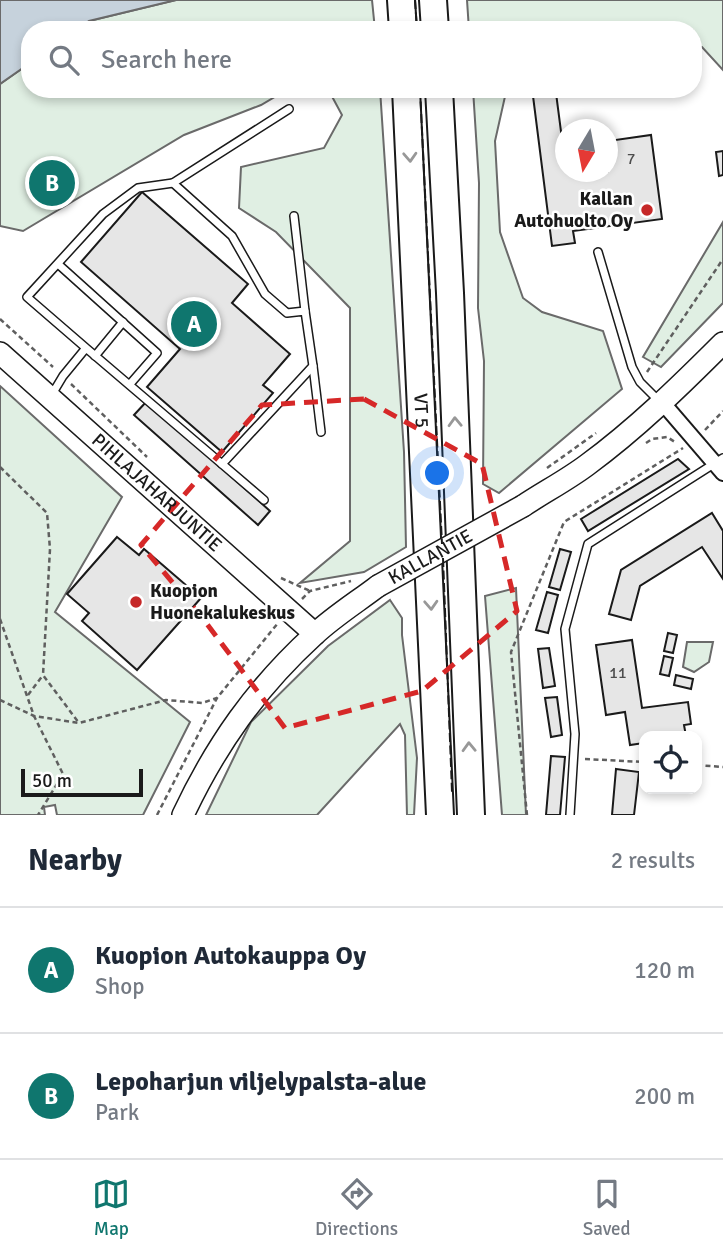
<!DOCTYPE html>
<style>
body{margin:0;font-family:Signika,sans-serif;background:#f2f2f3;color:#1f2937}
.controls{position:absolute;right:21px;bottom:21px;display:grid;overflow:hidden;border-radius:14px;box-shadow:0 4px 10px #0003}
.controls button{width:63px;height:63px;display:grid;place-items:center;padding:0;border:0;border-bottom:2px solid #e0e1e3;background:#fff;color:#1f2937;font:35px sans-serif}
.compass{position:absolute;left:555px;top:119px;width:63px;height:63px;border-radius:50%;background:#fff;box-shadow:0 4px 10px #0003;rotate:190deg}
.scale{position:absolute;left:21px;bottom:18px;width:122px;box-sizing:border-box;padding-left:7px;border:4px solid #1a1a1a;border-top:0;font-size:19px;line-height:24px;white-space:nowrap;color:#1a1a1a;-webkit-text-stroke:5px #fff;paint-order:stroke}
.you{position:absolute;left:438px;top:474px;width:24px;height:24px;margin:-18px;border:5px solid #fff;border-radius:50%;background:#1a73e8;box-shadow:0 0 0 10px #1a73e833}
.badge{display:grid;place-items:center;width:46px;height:46px;border-radius:50%;background:#0f766e;color:#fff;font-size:23px;font-weight:700}
.pin{position:absolute;translate:-50% -50%;border:4px solid #fff;box-shadow:0 2px 7px #0006}
.list{margin:0;padding:0;list-style:none}
h2{display:flex;justify-content:space-between;align-items:center;height:91px;margin:0;padding:0 28px;font-size:30px}
h2 small{font-size:23px;font-weight:400;color:#747a83}
.list li{display:grid;grid-template-columns:46px 1fr auto;gap:21px;align-items:center;box-sizing:border-box;height:126px;padding:0 28px;border-top:2px solid #e0e1e3}
.list b{display:block;font-size:26px;white-space:nowrap}
.list p{margin:0;font-size:23px;white-space:nowrap;color:#747a83}
.list em{font-size:23px;font-style:normal;color:#747a83}
.icon{flex:none;width:38px;height:38px;fill:none;stroke:currentColor;stroke-width:2;stroke-linecap:round;stroke-linejoin:round}
.map{position:relative;flex:none;width:723px;height:815px;overflow:hidden}
.search{position:absolute;background:#fff;box-shadow:0 4px 10px #0003;left:21px;right:21px;top:21px;height:77px;display:flex;align-items:center;gap:18px;box-sizing:border-box;padding:0 24px;border-radius:28px;color:#747a83;font-size:26px}
.sheet{height:343px;background:#fff}
nav{display:flex;justify-content:space-around;align-items:center;box-sizing:border-box;height:98px;border-top:2px solid #e0e1e3;background:#fff;font-size:19px;color:#747a83}
nav a{display:grid;justify-items:center;gap:4px}
nav .on{color:#0f766e}
.map>svg:first-child{display:block}
</style>
<div class="map">
<svg width="723" height="815" viewBox="0 0 723 815">
<rect width="100%" height="100%" fill="#fff"/>
<g fill="#e0efe3" stroke="#6a6a6a" stroke-width="2">
<polygon points="176,0 372,0 375,30 76,30 89,21"/>
<polygon points="467,0 723,0 723,70 702,47 693,48 693,30 469,30"/>
<polygon points="30,63 30,89 288,89 261,105 184,135 23,231 0,226 0,84"/>
<polygon points="328,89 380,89 404,452 406,547 364,572 300,583 350,541 350,308 276,232 239,208 241,167 324,148 342,115"/>
<polygon points="473,89 509,89 506,92 495,141 500,232 523,298 542,312 603,331 622,389 499,493 483,484 484,361 478,308 479,183"/>
<polygon points="723,222 723,303 661,367 643,357"/>
<polygon points="0,386 122,497 55,612 190,722 143,815 57,815 55,805 44,807 45,815 0,815"/>
<polygon points="516,588 526,815 502,815 485,596"/>
<polygon points="390,600 402,618 402,635 417,758 414,815 407,815 405,735 400,724 317,815 206,815 251,722 328,646"/>
<polygon points="687,642 713,642 709,662 694,672 683,667"/>
</g>
<polygon fill="#c6d2dc" stroke="#6a6a6a" stroke-width="2" points="0,0 176,0 89,21 76,30 30,30 30,63 0,84"/>
<g fill="#e6e6e6" stroke="#1a1a1a" stroke-width="2">
<polygon points="556,93 563,147 566,146 566,172 608,172 608,141 651,135 662,219 573,231 575,243 552,246 533,96"/>
<polygon points="723,151 723,175 719,176 716,152"/>
<polygon points="142,192 248,284 232,303 290,354 263,385 273,393 222,452 147,387 180,349 81,262"/>
<polygon points="147,401 270,511 258,525 134,415"/>
<polygon points="678,459 689,469 588,531 581,519"/>
<polygon points="712,513 723,531 723,579 702,547 640,586 631,620 609,614 621,570"/>
<polygon points="117,537 139,555 144,549 201,598 137,670 82,621 89,613 67,594"/>
<polygon points="560,549 571,552 560,590 549,587"/>
<polygon points="547,592 558,595 548,633 536,630"/>
<polygon points="668,633 677,635 673,653 664,651"/>
<polygon points="632,640 642,708 688,702 691,724 684,725 686,736 644,736 644,743 630,745 625,712 606,715 596,645"/>
<polygon points="549,648 555,686 543,688 538,649"/>
<polygon points="664,656 673,658 669,676 660,674"/>
<polygon points="676,675 693,679 691,689 674,685"/>
<polygon points="557,697 562,735 551,737 545,698"/>
<polygon points="551,756 565,757 560,815 546,815"/>
<polygon points="616,769 639,772 634,815 612,815"/>
</g>
<g fill="none" stroke-linecap="round" stroke-linejoin="round">
<defs>
<g id="lane">
<polyline points="173,183 289,109"/>
<polyline points="294,216 305,311"/>
<polyline points="598,252 632,367 640,382 659,401"/>
<polyline points="58,264 157,353 130,384"/>
<polyline points="95,356 123,322"/>
<polyline points="313,366 321,432"/>
<polyline points="51,396 63,376 86,348 27,297 103,214 138,188 173,183 232,236 265,294 287,313 305,311 313,366 222,464 86,348"/>
<polyline points="222,464 264,500"/>
<polyline points="570,815 575,734 565,629 588,544 723,458"/>
</g>
<polyline id="street" points="662,402 723,473"/>
<g id="secondary">
<path id="s1" d="M 0,353 L 315,634"/>
<path d="M 523,506 C 544,492 567,480 587,465 C 636,429 680,386 723,343"/>
<path d="M 183,815 C 216,745 256,688 314,635 C 333,617 357,602 378,586"/>
</g>
<g id="highway">
<polyline points="401,0 403,30"/>
<polyline points="433,0 435,30"/>
<path id="s2" d="M 406,89 L 440,815"/>
<polyline points="439,89 450,293 471,815"/>
</g>
</defs>
<use href="#lane" stroke="#1a1a1a" stroke-width="10"/>
<use href="#street" stroke="#1a1a1a" stroke-width="18"/>
<use href="#secondary" stroke="#1a1a1a" stroke-width="24"/>
<use href="#highway" stroke="#1a1a1a" stroke-width="30"/>
<g stroke="#5f5f5f" stroke-width="2.5" stroke-dasharray="5 3.5" stroke-linecap="butt">
<polyline points="0,319 53,367"/>
<polyline points="647,372 723,259"/>
<polyline points="71,384 147,457"/>
<polyline points="705,430 723,411"/>
<polyline points="646,443 652,439 667,437 675,442"/>
<polyline points="0,467 47,513 50,549 43,675 79,723"/>
<polyline points="547,468 596,433"/>
<polyline points="281,578 310,591"/>
<polyline points="302,599 310,591 351,581"/>
<polyline points="0,619 34,716 63,774 38,815"/>
<polyline points="28,695 43,675"/>
<polyline points="0,700 34,716 79,723 166,700 202,703 217,698"/>
<polyline points="585,759 644,762"/>
<polyline points="697,765 723,767"/>
<polyline points="157,815 217,698 278,623"/>
<polyline points="527,815 511,652 564,522 683,448"/>
</g>
<use href="#lane" stroke="#fff" stroke-width="7"/>
<use href="#street" stroke="#fff" stroke-width="14"/>
<use href="#secondary" stroke="#fff" stroke-width="21"/>
<use href="#highway" stroke="#fff" stroke-width="26"/>
<defs>
<g id="secondary-bridge">
<path id="s3" d="M 378,586 L 523,506"/>
</g>
</defs>
<use href="#secondary-bridge" stroke="#1a1a1a" stroke-width="24" stroke-linecap="butt"/>
<use href="#secondary-bridge" stroke="#fff" stroke-width="21"/>
<g stroke="#1a1a1a" stroke-width="2" stroke-dasharray="9 3.5" stroke-linecap="butt">
<polyline points="415,0 417,30"/>
<polyline points="420,89 442,544"/>
<polyline points="443,558 452,792"/>
</g>
</g>
<defs><path id="oneway-chevron" d="M-2-3.5L2.5 0L-2 3.5" fill="none" stroke-width="1.6" stroke-linecap="round" stroke-linejoin="round" transform="scale(1.75)"/></defs>
<g stroke="#989898">
<use href="#oneway-chevron" transform="translate(410 157) rotate(87)"/>
<use href="#oneway-chevron" transform="translate(455 422) rotate(-92)"/>
<use href="#oneway-chevron" transform="translate(431 605) rotate(87)"/>
<use href="#oneway-chevron" transform="translate(469 747) rotate(-92)"/>
</g>
<path fill="none" stroke="#d62828" stroke-width="5" stroke-dasharray="14 9" stroke-linejoin="round" d="M 364,399 L 482,464 L 517,611 L 422,691 L 285,728 L 204,620 L 141,545 L 262,405 Z"/>
<g fill="#c62828" stroke="#fff" stroke-width="2.5">
<circle cx="647" cy="210" r="7"/>
<circle cx="136" cy="602" r="7"/>
</g>
<g text-anchor="middle" dominant-baseline="central" stroke-width="5" stroke-linejoin="round" paint-order="stroke">
<g font-size="16" fill="#4d4d4d">
<text x="631" y="159">7</text>
<text x="618" y="673">11</text>
</g>
<g font-size="19" font-weight="bold" fill="#1a1a1a" stroke="#fff" text-anchor="end">
<text x="633" y="199">Kallan<tspan x="633" dy="22">Autohuolto Oy</tspan></text>
<text x="150" y="591" text-anchor="start">Kuopion<tspan x="150" dy="22">Huonekalukeskus</tspan></text>
</g>
<g font-size="19" fill="#1a1a1a" stroke="#fff">
<text stroke="none"><textPath href="#s2" startOffset="322">VT 5</textPath></text>
<text stroke="none"><textPath href="#s1" startOffset="210">PIHLAJAHARJUNTIE</textPath></text>
<text stroke="none"><textPath href="#s3" startOffset="60">KALLANTIE</textPath></text>
</g>
</g>
</svg>
<div class="controls">
<button><svg class="icon" aria-label="locate" viewBox="0 0 24 24"><circle cx="12" cy="12" r="6"/><path d="M12 2v4M12 18v4M2 12h4M18 12h4"/></svg></button>
</div>
<svg class="compass" viewBox="-18 -18 36 36"><path d="M0-13l5 13h-10z" fill="#e53935"/><path d="M0 13l5-13h-10z" fill="#747a83"/></svg>
<div class="scale">50 m</div>
<div class="you"></div>
<div class="pin badge" style="left:194px;top:324px">A</div>
<div class="pin badge" style="left:52px;top:183px">B</div>
<div class="search"><svg class="icon" aria-label="search" viewBox="0 0 24 24"><circle cx="10" cy="10" r="6"/><path d="M15 15l6 6"/></svg>Search here</div>
</div>
<section class="sheet">
<h2>Nearby<small>2 results</small></h2>
<ul class="list">
<li><span class="badge">A</span><div><b>Kuopion Autokauppa Oy</b><p>Shop</p></div><em>120 m</em></li>
<li><span class="badge">B</span><div><b>Lepoharjun viljelypalsta-alue</b><p>Park</p></div><em>200 m</em></li>
</ul>
</section>
<nav>
<a class="on"><svg class="icon" aria-label="map" viewBox="0 0 24 24"><path d="M3 6l6-2 6 2 6-2v14l-6 2-6-2-6 2zM9 4v14M15 6v14"/></svg>Map</a>
<a><svg class="icon" aria-label="directions" viewBox="0 0 24 24"><path d="M12 3l9 9-9 9-9-9zM9 14v-3h6M13 9l2 2-2 2"/></svg>Directions</a>
<a><svg class="icon" aria-label="saved" viewBox="0 0 24 24"><path d="M7 4h10v16l-5-4-5 4z"/></svg>Saved</a>
</nav>
